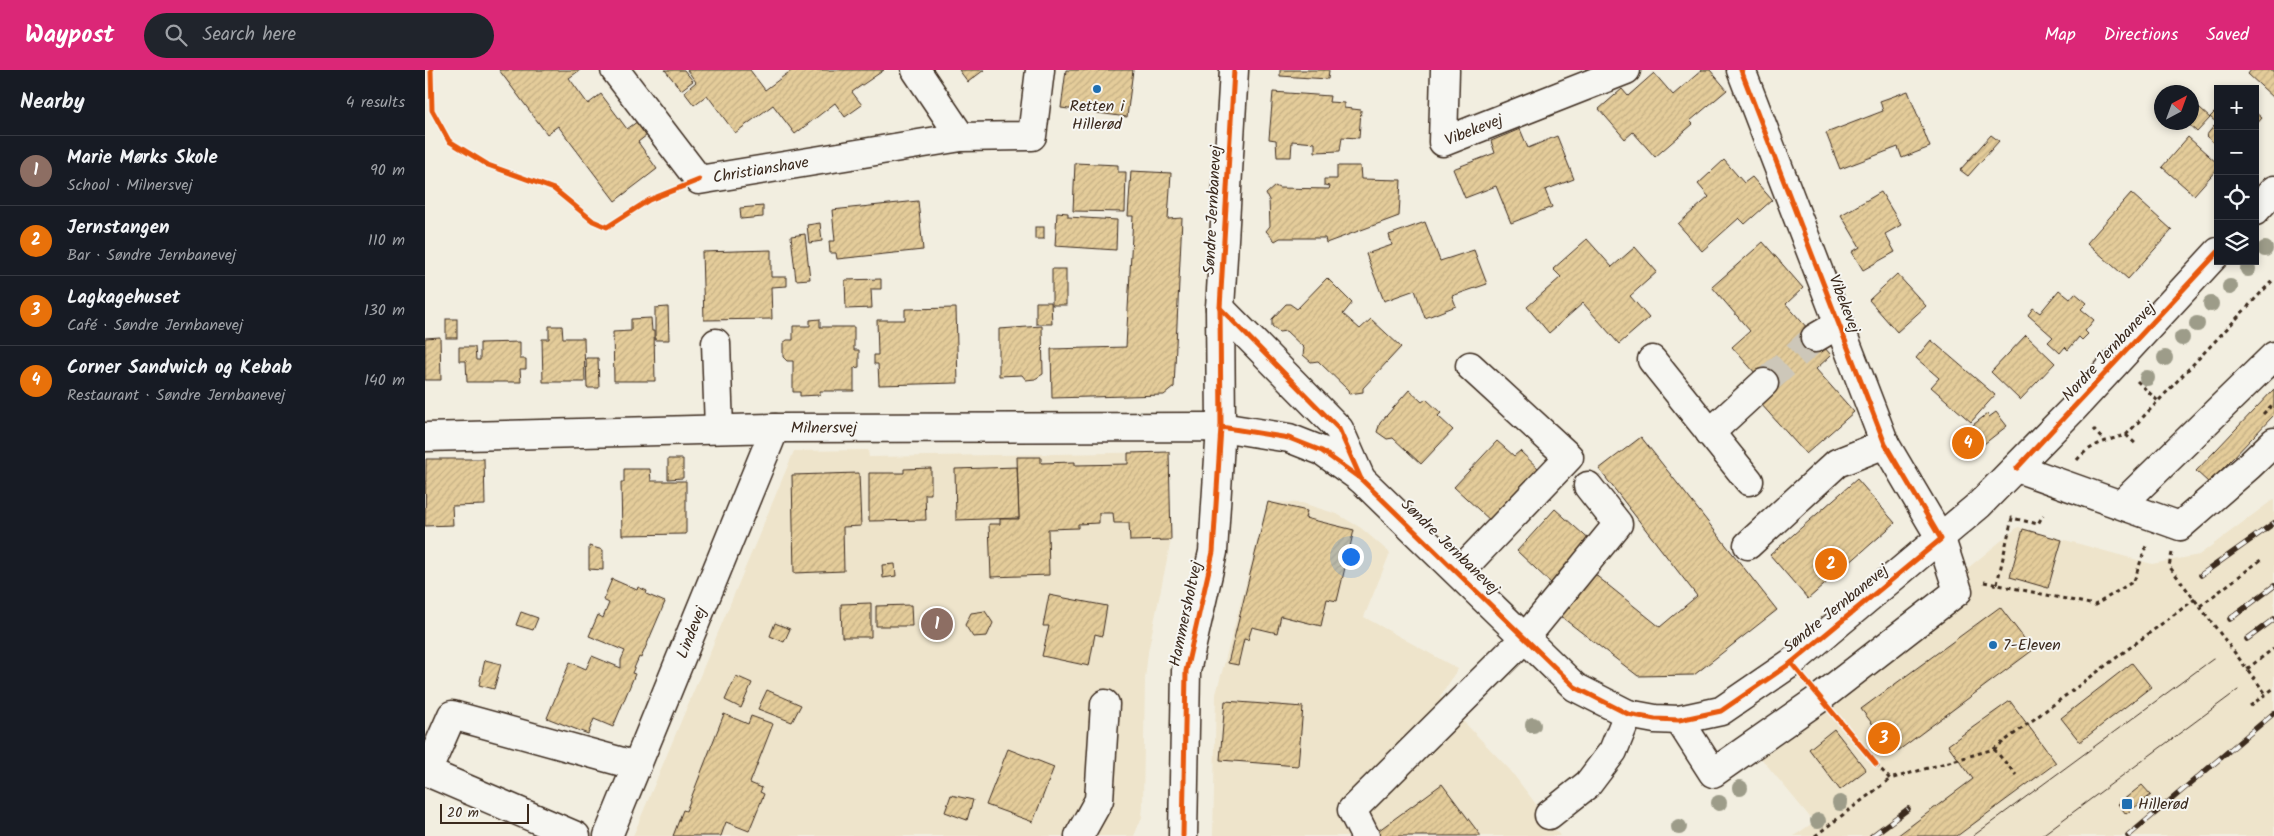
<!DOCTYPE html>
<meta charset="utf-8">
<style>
body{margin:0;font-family:Kalam,sans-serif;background:#20242c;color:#f1f3f6}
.controls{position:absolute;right:15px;top:15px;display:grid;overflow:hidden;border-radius:0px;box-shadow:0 2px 8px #0003}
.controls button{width:45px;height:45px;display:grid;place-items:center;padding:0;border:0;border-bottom:1px solid #363941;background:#171b24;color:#f1f3f6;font:25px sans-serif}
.compass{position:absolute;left:1729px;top:15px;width:45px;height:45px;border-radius:50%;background:#171b24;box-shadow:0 2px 8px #0003;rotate:41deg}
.scale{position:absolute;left:15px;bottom:12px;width:89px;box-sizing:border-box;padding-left:5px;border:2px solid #3b2a1e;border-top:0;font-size:14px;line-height:18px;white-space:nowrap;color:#3b2a1e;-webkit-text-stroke:4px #f6f6f2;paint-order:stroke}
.you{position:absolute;left:925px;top:486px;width:18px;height:18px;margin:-12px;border:4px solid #fff;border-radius:50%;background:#1a73e8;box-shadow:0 0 0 8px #1a73e833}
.badge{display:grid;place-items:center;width:32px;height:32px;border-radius:50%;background:#db2777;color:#fff;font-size:16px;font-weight:700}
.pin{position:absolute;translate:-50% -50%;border:2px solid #fff;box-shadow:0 1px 5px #0006}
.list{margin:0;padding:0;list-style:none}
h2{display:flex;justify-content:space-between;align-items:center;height:65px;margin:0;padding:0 20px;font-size:21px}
h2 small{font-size:16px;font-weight:400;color:#9ea1a6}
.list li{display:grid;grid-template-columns:32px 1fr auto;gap:15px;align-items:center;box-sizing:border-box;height:70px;padding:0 20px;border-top:1px solid #363941}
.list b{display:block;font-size:19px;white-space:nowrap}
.list p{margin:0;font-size:16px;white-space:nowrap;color:#9ea1a6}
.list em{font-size:16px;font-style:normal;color:#9ea1a6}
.icon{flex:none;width:28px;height:28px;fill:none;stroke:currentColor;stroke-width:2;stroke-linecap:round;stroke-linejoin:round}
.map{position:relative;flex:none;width:1849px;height:766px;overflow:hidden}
header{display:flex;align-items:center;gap:30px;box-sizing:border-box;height:70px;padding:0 25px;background:#db2777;color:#fff}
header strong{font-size:24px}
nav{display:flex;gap:28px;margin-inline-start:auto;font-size:18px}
.search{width:350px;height:45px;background:#20242c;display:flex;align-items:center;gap:12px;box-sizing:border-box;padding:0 18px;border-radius:28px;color:#9ea1a6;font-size:19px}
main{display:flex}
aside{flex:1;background:#171b24}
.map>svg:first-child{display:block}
</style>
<header>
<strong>Waypost</strong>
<div class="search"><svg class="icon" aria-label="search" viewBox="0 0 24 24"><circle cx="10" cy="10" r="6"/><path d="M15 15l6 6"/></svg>Search here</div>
<nav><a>Map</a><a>Directions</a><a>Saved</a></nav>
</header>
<main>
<aside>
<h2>Nearby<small>4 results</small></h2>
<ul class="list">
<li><span class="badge" style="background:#8d6e63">1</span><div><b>Marie Mørks Skole</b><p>School · Milnersvej</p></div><em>90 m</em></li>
<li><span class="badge" style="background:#e8710a">2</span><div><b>Jernstangen</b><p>Bar · Søndre Jernbanevej</p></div><em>110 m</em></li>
<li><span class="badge" style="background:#e8710a">3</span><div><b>Lagkagehuset</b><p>Café · Søndre Jernbanevej</p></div><em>130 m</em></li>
<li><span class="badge" style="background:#e8710a">4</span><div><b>Corner Sandwich og Kebab</b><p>Restaurant · Søndre Jernbanevej</p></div><em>140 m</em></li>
</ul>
</aside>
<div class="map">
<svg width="1849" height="766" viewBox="0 0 1849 766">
<defs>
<pattern id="building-hatch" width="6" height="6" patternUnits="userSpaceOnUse" patternTransform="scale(1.25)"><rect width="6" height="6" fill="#e4cc9a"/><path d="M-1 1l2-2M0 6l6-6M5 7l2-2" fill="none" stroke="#c4af84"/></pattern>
</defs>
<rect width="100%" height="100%" fill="#f2eee0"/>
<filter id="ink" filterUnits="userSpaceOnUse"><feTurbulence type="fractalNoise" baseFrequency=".02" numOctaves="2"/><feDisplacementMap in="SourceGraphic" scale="10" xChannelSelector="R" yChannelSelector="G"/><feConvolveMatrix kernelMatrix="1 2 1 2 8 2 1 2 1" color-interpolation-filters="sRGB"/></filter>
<g filter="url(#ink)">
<g fill="#eee4cb">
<polygon points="443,380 444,387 744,382 746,470 723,582 720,609 718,736 717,747 709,766 208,766 369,381"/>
<polygon points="1849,429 1849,766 1369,766 1389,752 1326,676 1593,457 1727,494 1774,485"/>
<polygon points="843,432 877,433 912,444 936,458 965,483 939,547 1033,599 1015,627 1085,700 1135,766 788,766 791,624"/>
</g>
<g fill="url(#building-hatch)" stroke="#3b2a1e">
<polygon points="74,0 155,0 144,8 163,34 176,24 202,59 216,49 226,62 213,72 232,99 190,131 133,56 122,64"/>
<polygon points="240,0 259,0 268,11 256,20"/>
<polygon points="262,0 325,0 340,20 367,0 459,0 427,22 437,35 420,47 410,33 370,64 348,35 310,63 282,25 269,35 259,22 271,12"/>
<polygon points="534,0 559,0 543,12"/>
<polygon points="641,0 708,0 702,47 636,38"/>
<polygon points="855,0 904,0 903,9 855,6"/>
<polygon points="1277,0 1285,0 1302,20 1265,51 1268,54 1230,87 1208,62 1200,69 1174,39 1197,19 1203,26 1229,3 1248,25"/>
<polygon points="1826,0 1849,0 1849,28 1823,4"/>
<polygon points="1483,21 1505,77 1477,88 1473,77 1415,99 1401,63 1458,41 1455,31"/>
<polygon points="848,22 905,26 904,32 919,33 919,38 936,40 934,68 917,67 915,81 890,82 890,73 867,71 866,87 852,87 851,70 844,69"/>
<polygon points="1766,31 1785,48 1772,62 1761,52 1766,52"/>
<polygon points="1793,39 1793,54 1785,47"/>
<polygon points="1830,42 1837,48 1830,56"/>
<polygon points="1789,56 1793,59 1793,77 1781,66"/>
<polygon points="1095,59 1103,78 1132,66 1149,109 1120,120 1127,137 1086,153 1071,116 1040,128 1028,99 1070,83 1066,71"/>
<polygon points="1566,65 1574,71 1543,106 1535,100"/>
<polygon points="1763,67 1793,94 1793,98 1769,125 1737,97"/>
<polygon points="1299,90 1319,113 1327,107 1347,130 1320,154 1314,148 1277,181 1253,154 1284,127 1273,114"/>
<polygon points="650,93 693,95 693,102 701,102 700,142 648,141"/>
<polygon points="912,96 935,96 936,109 976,110 974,146 901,173 900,168 855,168 850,171 841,161 845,156 844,130 841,124 850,116 854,118 904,119 905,116 899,115 899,109 912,109"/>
<polygon points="706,101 746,103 743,149 757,148 749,317 739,325 627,328 626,279 701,277 708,146 703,146"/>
<polygon points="1456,122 1476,155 1460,164 1470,182 1438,200 1427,182 1435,177 1416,145"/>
<polygon points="1706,123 1747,160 1703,209 1662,173"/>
<polygon points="493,131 498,180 412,189 411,183 405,183 404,171 410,171 407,140"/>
<polygon points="338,136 338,147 316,149 315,138"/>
<polygon points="632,142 643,143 643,147 692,150 691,180 630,176"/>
<polygon points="1000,152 1015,191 1049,180 1062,214 1027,226 1031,236 1000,248 990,220 959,231 941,184 967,175 964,165"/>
<polygon points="395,153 397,171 384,173 382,155"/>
<rect x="610" y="157" width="9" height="12"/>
<polygon points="380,164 385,209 371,210 366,166"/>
<polygon points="1162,169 1187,197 1210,177 1232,202 1205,226 1224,248 1194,274 1158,233 1124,263 1102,237 1136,207 1128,199"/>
<polygon points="1338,172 1378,218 1361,234 1406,285 1391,299 1429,342 1381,384 1335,333 1347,322 1307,277 1325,261 1287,217"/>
<polygon points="346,180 346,207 362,207 362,216 346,217 347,249 279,250 277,182"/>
<rect x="627" y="199" width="14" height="36"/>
<polygon points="1472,204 1501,236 1472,262 1444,230"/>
<polygon points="902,208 927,233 918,244 935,259 946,249 976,277 938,318 938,322 924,324 923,320 893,291 886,292 878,285 879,278 861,261 854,262 847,256 847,249 861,234 865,234 872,239"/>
<polygon points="456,209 456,219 446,219 447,238 421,239 420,210"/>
<polygon points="1634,220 1645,229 1650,223 1662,233 1656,239 1669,250 1660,261 1663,264 1657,270 1654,267 1643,280 1640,277 1635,283 1623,272 1628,267 1603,245 1608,238 1615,243"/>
<polygon points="611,232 626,232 627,254 611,254"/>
<polygon points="243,237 244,270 230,270 230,238"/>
<polygon points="531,238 533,313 454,315 453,294 449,294 449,285 453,285 452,250 480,250 480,239"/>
<polygon points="226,248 227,261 229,261 230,311 189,311 188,262 206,261 206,249"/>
<rect x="21" y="249" width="11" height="19"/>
<polygon points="395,249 395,257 429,257 429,280 434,280 434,297 429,298 429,321 395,321 395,325 375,326 375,322 368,322 368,291 362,291 358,287 358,273 362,270 368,270 368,256 385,256 385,250"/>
<polygon points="124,256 137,256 138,268 159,268 160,312 118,312 117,269 124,269"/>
<polygon points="617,256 618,304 610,309 601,310 597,305 574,306 574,259"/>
<polygon points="1601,265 1630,293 1595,330 1566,302"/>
<polygon points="15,267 16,310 0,310 0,268"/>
<polygon points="1506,270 1570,325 1546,352 1506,317 1514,308 1491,288"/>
<polygon points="95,272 95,289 101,289 101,299 95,299 96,312 42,312 41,291 34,291 34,277 50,277 51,290 55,290 55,273"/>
<polygon points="161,288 173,288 174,318 162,318"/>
<polygon points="1849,319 1849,345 1784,413 1771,401"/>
<polygon points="984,320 997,332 1001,329 1016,343 1013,346 1028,360 996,394 968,368 962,369 952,362 955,353"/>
<polygon points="1571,342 1582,356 1541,388 1530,374 1547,361 1544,358 1562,344 1564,347"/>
<polygon points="1216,367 1352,540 1269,605 1213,606 1134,545 1168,503 1235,557 1272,526 1174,399"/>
<polygon points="1072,371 1089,386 1095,381 1115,400 1067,452 1029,417"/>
<polygon points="744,382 746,470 705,471 704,453 689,453 688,443 674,443 674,453 653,454 653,458 623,459 624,505 566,507 564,454 575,454 575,449 594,449 592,387 616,387 616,393 650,392 650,395 703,394 703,383"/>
<polygon points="1,389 59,389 60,435 27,436 28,455 0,456"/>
<polygon points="243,389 258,389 258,408 243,409"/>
<polygon points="592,397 594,448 531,450 530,399"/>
<polygon points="506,398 506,424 500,424 501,450 444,451 444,403 479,403 479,399"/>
<polygon points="199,399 225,399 226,411 261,411 261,464 197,465 196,412 199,412"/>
<polygon points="434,403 436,456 418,457 419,501 369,503 367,405"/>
<polygon points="1432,409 1470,453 1383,529 1345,485"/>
<polygon points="843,432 882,441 880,448 929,460 912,531 902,529 896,556 856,546 852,563 827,557 823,570 819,569 813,595 803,593"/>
<polygon points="1130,439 1168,473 1129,516 1092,481"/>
<polygon points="1598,459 1637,470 1623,518 1585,507"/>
<polygon points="164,476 178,480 178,500 164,499"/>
<polygon points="470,494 471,506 458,508 457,495"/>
<polygon points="187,509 212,520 213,517 222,521 221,524 240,532 216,588 214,587 207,603 210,604 188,657 169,649 163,664 122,648 145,592 161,599 167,586 196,598 196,590 200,581 164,566 173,545 178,548 184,533 178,530"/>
<polygon points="624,525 682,536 677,566 670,564 664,596 617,586 624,556 618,556"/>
<polygon points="446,533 446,567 417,567 416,534"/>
<polygon points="486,535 487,556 451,556 451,536"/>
<polygon points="1575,537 1608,580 1470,683 1436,639"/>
<polygon points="560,541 568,553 562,566 548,567 540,555 546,543"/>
<polygon points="96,542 113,548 108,560 91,555"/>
<polygon points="350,553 365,559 359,572 345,566"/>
<polygon points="60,590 76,594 69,619 54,615"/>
<polygon points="1707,593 1726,617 1655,672 1636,648"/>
<polygon points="311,606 327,613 316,638 300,630"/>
<polygon points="342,620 376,635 367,652 333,639"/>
<polygon points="800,631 878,637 873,696 795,690"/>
<polygon points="1585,631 1631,693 1532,766 1472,766 1548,709 1523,675"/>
<polygon points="299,644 323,654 326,646 348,654 325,713 337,718 335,722 339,724 324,761 301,752 296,766 248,766 258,740 261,741"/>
<polygon points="1409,659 1441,700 1415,720 1384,679"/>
<polygon points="583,679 629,697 608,752 561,735"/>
<polygon points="1017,714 1056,766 952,766 950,763"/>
<polygon points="1717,715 1726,725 1701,744 1693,734"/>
<polygon points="526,725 548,730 542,750 520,742"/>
</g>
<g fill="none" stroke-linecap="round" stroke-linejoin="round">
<polyline stroke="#cdc7b9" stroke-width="28" stroke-dasharray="28 14" stroke-linecap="butt" points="1339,313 1390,268"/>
<defs>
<g id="minor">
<path id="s1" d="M 190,0 L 274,110 L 536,67 L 607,66 L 615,0"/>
<polyline points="491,0 536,67"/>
<path id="s2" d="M 1020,0 L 1018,72 L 1201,0"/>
<polyline points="1830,141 1849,120"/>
<polyline points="795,238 914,359 936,409"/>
<polyline points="1390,268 1414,254"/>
<polyline points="291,273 294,359"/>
<polyline points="1227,290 1324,411"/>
<polyline points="1285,363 1339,313"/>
<path id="s3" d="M 0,367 L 350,358 L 796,357 L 864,368 L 897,381 L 936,409 L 1150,617 L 1203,644 L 1230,649 L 1254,650 L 1296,641 L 1366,593 L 1554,435 L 1648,339 L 1793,182"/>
<polyline points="1592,398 1755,456 1824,396 1849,372"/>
<polyline points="1697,434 1849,286"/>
<polyline points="1323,475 1412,393 1460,374"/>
<polyline points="1034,502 1144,387 1045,296"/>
<polyline points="1254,650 1288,703 1395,628 1533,521 1516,469 1460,374 1316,0"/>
<polyline points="1124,745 1163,714 1188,681 1203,644"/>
<polyline points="151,766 2,702 27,645 212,696"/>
<path id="s4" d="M 183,766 L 350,358"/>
<polyline points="654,766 674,730 680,634"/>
<polyline points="758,766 761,601 788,482 796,357 795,238 809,0"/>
<polyline points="940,766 927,740 1100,568 1193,454 1163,416"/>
</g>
</defs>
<use href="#minor" stroke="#3b2a1e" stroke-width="31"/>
<g stroke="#3b2a1e" stroke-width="3" stroke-dasharray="4 4" stroke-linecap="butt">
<polyline points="1712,311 1733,331"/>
<polyline points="1838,344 1849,333"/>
<polyline points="1668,359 1679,371"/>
<polyline points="1701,365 1712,375"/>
<path d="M 1652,390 C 1664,375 1683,370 1701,365 L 1849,209"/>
<polyline points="1747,483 1744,496 1841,624"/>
<polyline points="1559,512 1670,535 1709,511 1722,473"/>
<polyline points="1572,514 1587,448 1613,454 1618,445"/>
<polyline points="1775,536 1837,489"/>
<polyline points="1822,599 1849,578"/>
<polyline points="1825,636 1849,618"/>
<polyline points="1569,679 1591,705"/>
<polyline points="1451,694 1465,709 1569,679 1770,529"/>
<polyline points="1390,766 1465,709"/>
</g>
<use href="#minor" stroke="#f6f6f2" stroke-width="28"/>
<g stroke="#3b2a1e" stroke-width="1">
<polyline points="1548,766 1788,589"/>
<polyline points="1616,766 1813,620"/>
</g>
<defs>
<g id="rail">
<polyline points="1776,505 1849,453"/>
<polyline points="1805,549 1849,516"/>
<polyline points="1822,569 1849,549"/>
<polyline points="1447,766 1483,739"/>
<polyline points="1703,766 1849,643"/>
</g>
</defs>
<use href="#rail" stroke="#3b2a1e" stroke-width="5.5"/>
<use href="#rail" stroke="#f6f6f2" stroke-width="4" stroke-dasharray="11" stroke-linecap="butt"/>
<defs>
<g id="cycleway">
<polyline points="6,0 7,40 24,71 63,95 129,119 168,151 182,157 224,130 274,110"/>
<polyline points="795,238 914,359 936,409"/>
<polyline points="796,357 864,368 897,381 936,409 1150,617 1203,644 1230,649 1254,650 1296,641 1366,593 1516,469 1460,374 1316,0"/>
<polyline points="1592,398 1793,182"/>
<polyline points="1366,593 1451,694"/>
<polyline points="758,766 761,601 788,482 796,357 795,238 809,0"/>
</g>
</defs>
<use href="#cycleway" stroke="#f6f6f2" stroke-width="8"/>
<use href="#cycleway" stroke="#e8590c" stroke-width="5"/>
</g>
<g fill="#9d9c89">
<circle cx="1840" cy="179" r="8"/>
<circle cx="1823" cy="199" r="8"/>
<circle cx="1805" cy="217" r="8"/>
<circle cx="1786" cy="234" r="8"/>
<circle cx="1772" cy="254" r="8"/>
<circle cx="1757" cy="268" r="8"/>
<circle cx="1740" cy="288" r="8"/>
<circle cx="1722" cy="308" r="8"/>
<circle cx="1108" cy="655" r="8"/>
<circle cx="1315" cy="718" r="8"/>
<circle cx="1294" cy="733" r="8"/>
<circle cx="1415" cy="733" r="8"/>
<circle cx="1393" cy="751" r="8"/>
<circle cx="1254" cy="757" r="8"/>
</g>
</g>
<g fill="#1f6fb2" stroke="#f6f6f2" stroke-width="2">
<circle cx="672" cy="19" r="5"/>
<circle cx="1568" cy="575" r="5"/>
<rect x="1696" y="728" width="12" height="12" rx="2.5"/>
</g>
<g text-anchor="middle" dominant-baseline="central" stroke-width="4" stroke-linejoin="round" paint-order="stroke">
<g font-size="16" fill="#3b2a1e" stroke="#f6f6f2" text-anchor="start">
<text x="672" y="36" text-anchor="middle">Retten i<tspan x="672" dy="18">Hillerød</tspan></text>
<text x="1578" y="575">7-Eleven</text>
<text x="1713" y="734">Hillerød</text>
</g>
<g font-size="16" fill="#3b2a1e" stroke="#f6f6f2">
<text stroke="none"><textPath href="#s2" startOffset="105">Vibekevej</textPath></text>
<text stroke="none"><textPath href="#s1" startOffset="201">Christianshave</textPath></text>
<text transform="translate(788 140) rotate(-87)">Søndre Jernbanevej</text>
<text transform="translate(1419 234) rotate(69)">Vibekevej</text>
<text transform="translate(1684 282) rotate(-47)">Nordre Jernbanevej</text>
<text stroke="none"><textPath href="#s3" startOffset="399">Milnersvej</textPath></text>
<text transform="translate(1025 477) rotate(44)">Søndre Jernbanevej</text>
<text transform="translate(1411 539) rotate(-39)">Søndre Jernbanevej</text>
<text transform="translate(761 544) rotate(-78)">Hammersholtvej</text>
<text stroke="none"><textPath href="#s4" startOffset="220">Lindevej</textPath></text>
</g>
</g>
</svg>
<div class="controls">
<button>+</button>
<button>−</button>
<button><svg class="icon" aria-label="locate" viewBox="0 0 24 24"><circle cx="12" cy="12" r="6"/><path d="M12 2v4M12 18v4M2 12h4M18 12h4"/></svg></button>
<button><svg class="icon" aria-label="layers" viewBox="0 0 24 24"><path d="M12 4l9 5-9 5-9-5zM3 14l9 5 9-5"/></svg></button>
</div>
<svg class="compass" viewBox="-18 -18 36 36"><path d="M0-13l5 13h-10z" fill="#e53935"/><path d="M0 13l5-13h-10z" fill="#9ea1a6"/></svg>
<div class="scale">20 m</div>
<div class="you"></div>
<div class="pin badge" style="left:512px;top:554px;background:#8d6e63">1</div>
<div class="pin badge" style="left:1406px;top:494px;background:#e8710a">2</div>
<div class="pin badge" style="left:1459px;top:668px;background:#e8710a">3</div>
<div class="pin badge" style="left:1543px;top:373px;background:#e8710a">4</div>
</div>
</main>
